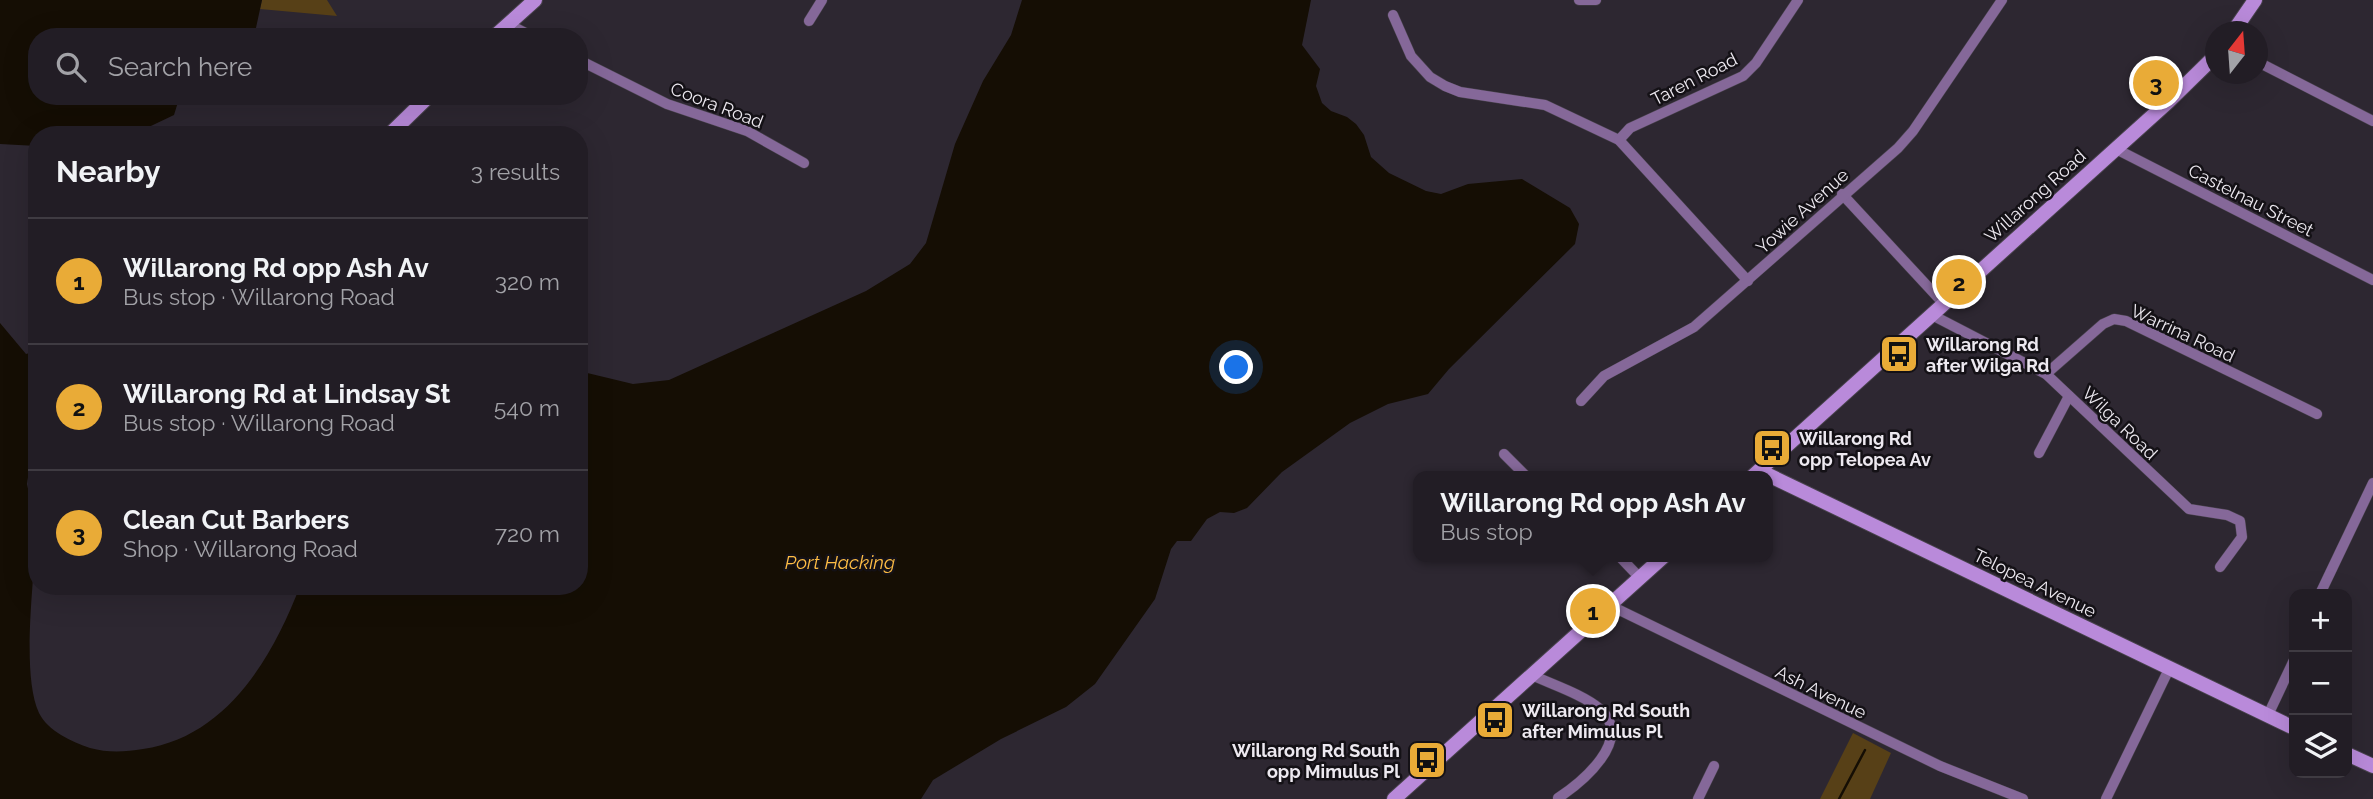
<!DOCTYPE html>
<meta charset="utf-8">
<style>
body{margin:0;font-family:Raleway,sans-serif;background:#2e2a32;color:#f1f3f6}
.controls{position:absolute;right:21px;bottom:21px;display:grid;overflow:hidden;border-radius:14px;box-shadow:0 7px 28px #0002}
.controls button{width:63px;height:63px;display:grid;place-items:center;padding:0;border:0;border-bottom:2px solid #3f3b42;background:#221d25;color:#f1f3f6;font:35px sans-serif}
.compass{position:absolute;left:2205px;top:21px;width:63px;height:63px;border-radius:50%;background:#221d25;box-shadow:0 7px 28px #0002;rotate:17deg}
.you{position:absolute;left:1237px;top:368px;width:24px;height:24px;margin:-18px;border:5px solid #fff;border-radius:50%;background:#1a73e8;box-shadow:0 0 0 10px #1a73e833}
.badge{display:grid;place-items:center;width:46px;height:46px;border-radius:50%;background:#e9ab37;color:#111;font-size:23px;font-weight:700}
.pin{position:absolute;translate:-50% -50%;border:4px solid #fff;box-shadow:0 2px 7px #0006}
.popup{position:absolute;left:1413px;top:471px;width:360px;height:91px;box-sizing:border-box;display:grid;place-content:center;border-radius:14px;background:#221d25;filter:drop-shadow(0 2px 5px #0005);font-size:23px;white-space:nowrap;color:#a2a2a7}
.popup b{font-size:26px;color:#f1f3f6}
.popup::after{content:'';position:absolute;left:50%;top:100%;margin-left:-14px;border:14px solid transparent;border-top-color:#221d25}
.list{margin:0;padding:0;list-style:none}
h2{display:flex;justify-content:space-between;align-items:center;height:91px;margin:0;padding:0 28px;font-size:30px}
h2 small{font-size:23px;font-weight:400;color:#a2a2a7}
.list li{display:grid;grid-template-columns:46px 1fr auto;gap:21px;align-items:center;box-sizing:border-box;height:126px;padding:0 28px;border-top:2px solid #3f3b42}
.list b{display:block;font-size:26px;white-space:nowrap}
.list p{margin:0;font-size:23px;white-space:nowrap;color:#a2a2a7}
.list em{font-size:23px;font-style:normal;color:#a2a2a7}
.icon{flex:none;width:38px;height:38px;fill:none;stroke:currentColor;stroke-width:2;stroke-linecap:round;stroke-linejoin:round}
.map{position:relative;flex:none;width:2373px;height:799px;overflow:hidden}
.search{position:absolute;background:#221d25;box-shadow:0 7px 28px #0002;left:28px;top:28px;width:560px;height:77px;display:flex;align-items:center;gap:18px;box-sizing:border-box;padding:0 24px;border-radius:28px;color:#a2a2a7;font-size:26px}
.panel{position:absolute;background:#221d25;box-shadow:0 7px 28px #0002;left:28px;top:126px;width:560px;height:469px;border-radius:28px}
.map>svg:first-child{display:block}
</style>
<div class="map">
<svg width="2373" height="799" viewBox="0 0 2373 799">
<rect width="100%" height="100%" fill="#2d2731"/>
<g fill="#574017">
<polygon points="262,0 327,0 337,16 260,9"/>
<polygon points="1853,733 1891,753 1870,799 1820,799"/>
</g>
<g fill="#150e04">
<polygon points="0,0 262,0 254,37 37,37 37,96 184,96 178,102 174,115 132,135 37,135 37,146 0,144"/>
<path d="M 1022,0 L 1311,0 L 1302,45 L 1320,69 L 1316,86 L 1322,103 L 1331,111 L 1347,117 L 1356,124 L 1364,135 L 1371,157 L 1389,173 L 1426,191 L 1441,194 L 1468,184 L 1522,179 L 1570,208 L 1579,224 L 1575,244 L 1449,369 L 1428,394 L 1388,404 L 1350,423 L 1282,472 L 1247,508 L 1234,513 L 1220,512 L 1207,519 L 1191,541 L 1177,541 L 1171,549 L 1155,599 L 1095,684 L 1066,707 L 1001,739 L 933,780 L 921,799 L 0,799 L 0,323 L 26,354 L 37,351 L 37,365 L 31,378 L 36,406 L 35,429 L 27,484 L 32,508 L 28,530 L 35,549 C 33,591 22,676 39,713 C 48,731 72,742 90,748 C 108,753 125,752 143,749 C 226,737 272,659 300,586 L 579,586 L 579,371 L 633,384 L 669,380 L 866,291 L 910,264 L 926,243 L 955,144 L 983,81 L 1011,35 Z"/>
</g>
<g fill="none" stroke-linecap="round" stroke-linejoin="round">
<polyline stroke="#150e04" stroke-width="2.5" points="1839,799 1865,750"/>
<defs>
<g id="street">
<polyline points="1579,0 1596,0"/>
<polyline points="1393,15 1411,56 1430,77 1445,86 1460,92 1545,105 1619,140 1748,281"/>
<polyline points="809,21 822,0"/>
<polyline points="508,24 533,37"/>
<polyline points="579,60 667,104 747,131 804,163"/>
<polyline points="2258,62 2373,121"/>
<polyline points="1619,140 1630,128 1743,76 1756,63 1798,0"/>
<polyline points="2116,149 2373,280"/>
<polyline points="1842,194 1944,304"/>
<polyline points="1932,315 2046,374 2189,509 2227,515 2240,521 2242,537 2220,567"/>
<polyline points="2046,374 2103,324 2114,319 2126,321 2317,414"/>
<polyline points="1581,401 1604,376 1694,327 1898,148 1913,131 2002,0"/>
<polyline points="2039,453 2069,396"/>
<polyline points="1504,454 1526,476"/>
<polyline points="1620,557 1640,578"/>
<polyline points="2320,594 2373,483"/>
<polyline points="1609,605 1940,766 2023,799"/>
<path d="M 1532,675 C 1553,685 1582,694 1600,709 C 1635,739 1581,783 1558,798"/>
<polyline points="2268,715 2294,660"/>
<polyline points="1698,799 1714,766"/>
<polyline points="2106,799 2169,669"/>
</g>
<g id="secondary">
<polyline points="2233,32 2255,0"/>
<polyline points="494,37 535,0"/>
<polyline points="389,135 429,96"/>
<polyline points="1760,471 2294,728"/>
<polyline points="1753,476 2169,101 2216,55"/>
<polyline points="2347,754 2373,766"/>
<polyline points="1394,799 1663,557"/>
</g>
</defs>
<use href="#street" stroke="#48424c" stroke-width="11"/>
<use href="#secondary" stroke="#48424c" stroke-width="16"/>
<use href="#street" stroke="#856899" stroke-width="10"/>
<use href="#secondary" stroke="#b98ada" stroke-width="14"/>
</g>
<defs>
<symbol id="bus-square" viewBox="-11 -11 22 22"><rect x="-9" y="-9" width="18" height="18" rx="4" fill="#e9ab37" stroke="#141116"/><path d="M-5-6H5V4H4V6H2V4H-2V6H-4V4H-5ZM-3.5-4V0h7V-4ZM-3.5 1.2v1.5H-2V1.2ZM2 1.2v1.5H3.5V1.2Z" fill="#111"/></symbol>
</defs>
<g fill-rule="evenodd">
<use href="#bus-square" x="1877" y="332" width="44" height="44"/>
<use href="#bus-square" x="1750" y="426" width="44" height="44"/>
<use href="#bus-square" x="1473" y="698" width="44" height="44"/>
<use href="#bus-square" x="1405" y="738" width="44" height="44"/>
</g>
<g text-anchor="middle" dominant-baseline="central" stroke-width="5" stroke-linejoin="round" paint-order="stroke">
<g font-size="18" fill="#ede9f0" stroke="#141116">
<text transform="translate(1694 79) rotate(-27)">Taren Road</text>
<text transform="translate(717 105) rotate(21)">Coora Road</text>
<text transform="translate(2035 196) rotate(-42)">Willarong Road</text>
<text transform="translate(2251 200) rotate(27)">Castelnau Street</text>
<text transform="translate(1802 211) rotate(-42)">Yowie Avenue</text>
<text transform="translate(2183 333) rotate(25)">Warrina Road</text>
<text transform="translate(2120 423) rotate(44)">Wilga Road</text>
<text transform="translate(2035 583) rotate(26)">Telopea Avenue</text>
<text transform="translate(1821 692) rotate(26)">Ash Avenue</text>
</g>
<g font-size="18" font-weight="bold" fill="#ede9f0" stroke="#141116" text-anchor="start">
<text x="1926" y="344">Willarong Rd<tspan x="1926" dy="21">after Wilga Rd</tspan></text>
<text x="1799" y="438">Willarong Rd<tspan x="1799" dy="21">opp Telopea Av</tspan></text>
<text x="1522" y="710">Willarong Rd South<tspan x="1522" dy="21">after Mimulus Pl</tspan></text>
<text x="1400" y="750" text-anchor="end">Willarong Rd South<tspan x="1400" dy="21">opp Mimulus Pl</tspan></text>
</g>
<g font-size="19" font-style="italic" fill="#febd45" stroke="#141116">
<text x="840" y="562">Port Hacking</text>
</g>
</g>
</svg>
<div class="controls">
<button>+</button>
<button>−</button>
<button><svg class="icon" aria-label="layers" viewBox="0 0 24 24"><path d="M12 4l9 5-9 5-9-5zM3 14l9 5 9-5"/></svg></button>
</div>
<svg class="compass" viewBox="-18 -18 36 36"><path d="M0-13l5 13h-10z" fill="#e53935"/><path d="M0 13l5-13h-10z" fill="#a2a2a7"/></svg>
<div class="you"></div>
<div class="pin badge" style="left:1593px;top:611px">1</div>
<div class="popup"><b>Willarong Rd opp Ash Av</b>Bus stop</div>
<div class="pin badge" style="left:1959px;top:282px">2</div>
<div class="pin badge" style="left:2156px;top:83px">3</div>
<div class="search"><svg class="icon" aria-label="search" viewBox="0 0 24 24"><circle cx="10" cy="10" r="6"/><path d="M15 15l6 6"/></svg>Search here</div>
<section class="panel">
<h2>Nearby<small>3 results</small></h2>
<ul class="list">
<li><span class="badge">1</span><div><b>Willarong Rd opp Ash Av</b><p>Bus stop · Willarong Road</p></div><em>320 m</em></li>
<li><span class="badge">2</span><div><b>Willarong Rd at Lindsay St</b><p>Bus stop · Willarong Road</p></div><em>540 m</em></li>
<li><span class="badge">3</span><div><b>Clean Cut Barbers</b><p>Shop · Willarong Road</p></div><em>720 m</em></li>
</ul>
</section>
</div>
